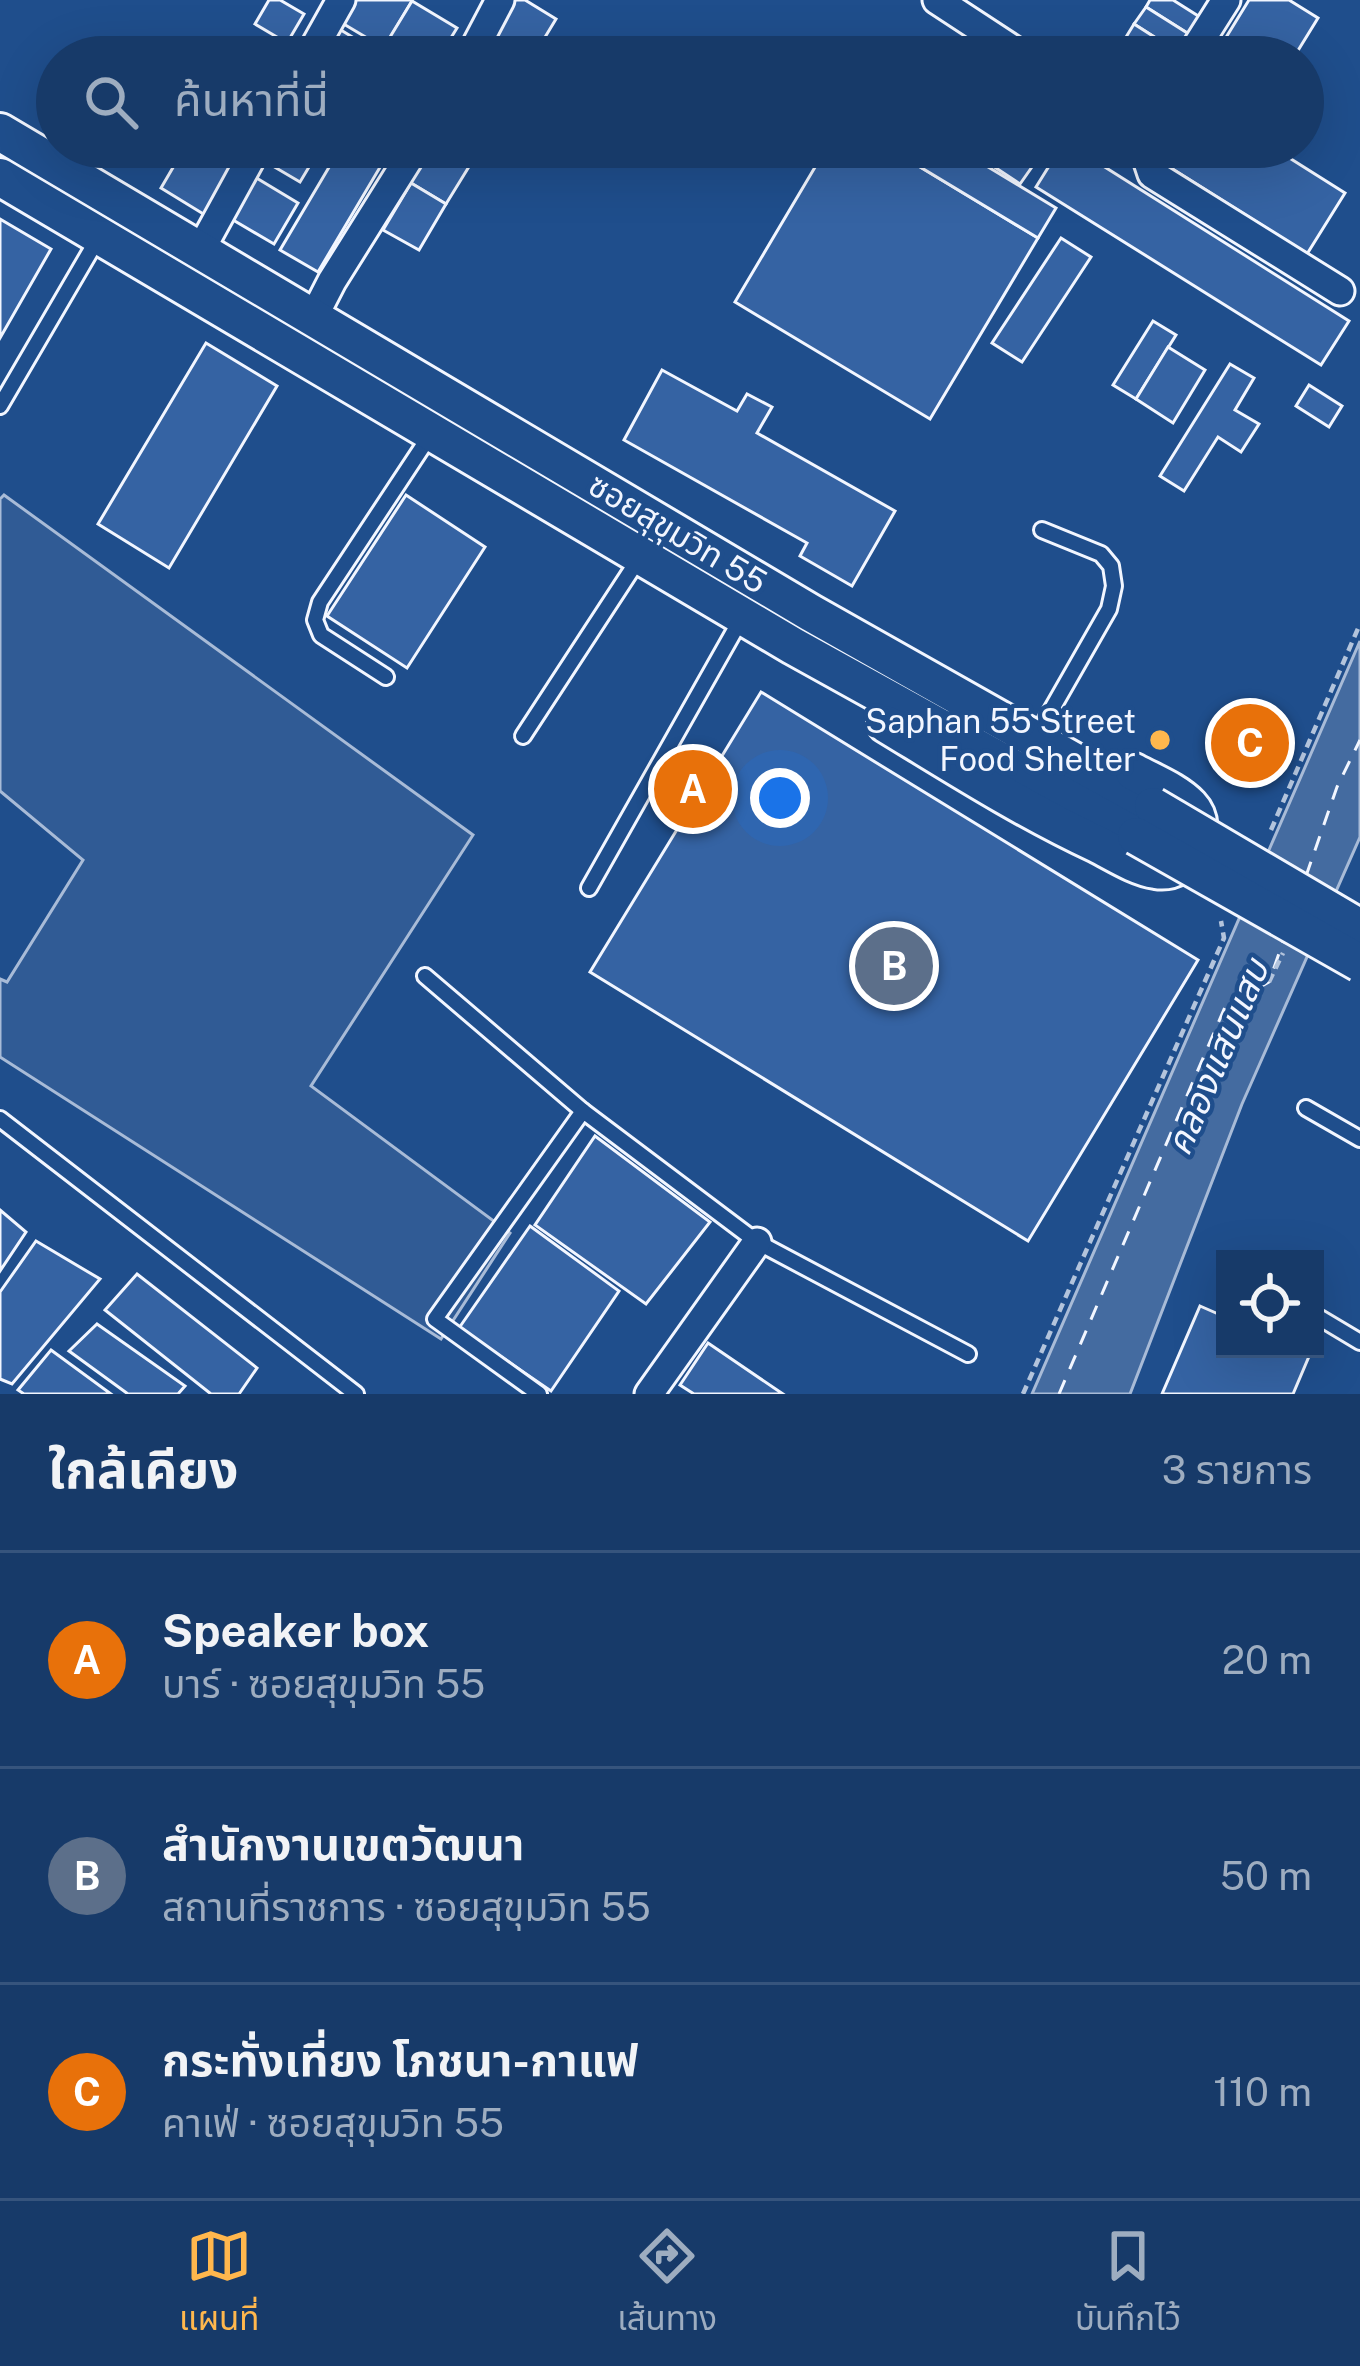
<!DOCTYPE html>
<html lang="th">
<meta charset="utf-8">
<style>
body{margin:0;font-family:"Public Sans","Noto Sans Thai",sans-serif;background:#20416f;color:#f1f3f6}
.controls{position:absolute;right:36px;bottom:36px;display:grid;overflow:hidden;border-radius:0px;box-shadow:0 12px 48px #0002}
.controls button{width:108px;height:108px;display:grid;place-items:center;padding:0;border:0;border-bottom:3px solid #36547d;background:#173a69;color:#f1f3f6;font:60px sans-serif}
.you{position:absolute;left:780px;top:798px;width:42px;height:42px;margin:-30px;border:9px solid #fff;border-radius:50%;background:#1a73e8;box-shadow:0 0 0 18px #1a73e833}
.badge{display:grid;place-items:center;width:78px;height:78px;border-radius:50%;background:#ffb74d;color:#fff;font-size:39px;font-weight:700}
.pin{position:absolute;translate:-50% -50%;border:6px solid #fff;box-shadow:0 3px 12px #0006}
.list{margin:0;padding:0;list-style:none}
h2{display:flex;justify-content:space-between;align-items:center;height:156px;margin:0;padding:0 48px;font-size:51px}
h2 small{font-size:39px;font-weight:400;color:#9eadc0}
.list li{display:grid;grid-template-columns:78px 1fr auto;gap:36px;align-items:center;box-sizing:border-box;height:216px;padding:0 48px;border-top:3px solid #36547d}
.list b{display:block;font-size:45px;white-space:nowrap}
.list p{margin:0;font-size:39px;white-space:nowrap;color:#9eadc0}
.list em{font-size:39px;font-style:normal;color:#9eadc0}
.icon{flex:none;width:66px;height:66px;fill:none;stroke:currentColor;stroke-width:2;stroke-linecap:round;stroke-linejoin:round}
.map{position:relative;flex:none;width:1360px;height:1394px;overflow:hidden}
.search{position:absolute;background:#173a69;box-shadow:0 12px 48px #0002;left:36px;right:36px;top:36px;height:132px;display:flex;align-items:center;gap:30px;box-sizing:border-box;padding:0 42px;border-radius:66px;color:#9eadc0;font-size:45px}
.sheet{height:804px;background:#173a69}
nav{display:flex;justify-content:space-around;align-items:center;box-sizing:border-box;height:168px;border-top:3px solid #36547d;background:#173a69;font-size:33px;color:#9eadc0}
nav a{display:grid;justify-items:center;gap:6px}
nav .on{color:#ffb74d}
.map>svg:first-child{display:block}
</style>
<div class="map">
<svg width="1360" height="1394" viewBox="0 0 1360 1394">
<rect width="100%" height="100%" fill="#1f4e8c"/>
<polygon fill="#305b95" stroke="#a8bbd7" stroke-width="3" points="4,495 473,835 311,1086 510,1233 441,1339 0,1057 0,979 7,982 83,860 0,791 0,499"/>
<polygon fill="#446ba0" stroke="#a8bbd7" stroke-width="3" points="1360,641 1360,837 1242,1104 1130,1394 1032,1394"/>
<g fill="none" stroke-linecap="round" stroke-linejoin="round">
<g stroke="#f2f6ff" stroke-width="3" stroke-dasharray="15 12" stroke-linecap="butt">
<polyline points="1306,876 1337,787 1360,740"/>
<polyline points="1059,1394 1225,1007 1269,982 1283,942"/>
</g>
</g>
<g fill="#3563a3" stroke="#f2f6ff" stroke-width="3">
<polygon points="269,0 280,0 304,14 287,43 255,24"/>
<polygon points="355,0 411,0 412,1 384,48 342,23"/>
<polygon points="510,0 525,0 556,19 533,57 513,57 486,41"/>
<polygon points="1150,0 1173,0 1203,19 1192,36 1146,7"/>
<polygon points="1249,0 1289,0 1318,18 1294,57 1214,57"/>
<polygon points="412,1 457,28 439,57 413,57 387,42"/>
<polygon points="1146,7 1192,36 1181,54 1134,24"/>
<polygon points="1134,24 1181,54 1179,57 1147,57 1123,42"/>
<polygon points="336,27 385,57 319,57"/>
<polygon points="185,147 203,147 234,165 205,215 161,188"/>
<polygon points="275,147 321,147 300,182 266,162"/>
<polygon points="341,147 392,147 318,272 280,250"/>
<polygon points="425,147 441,147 470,165 446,204 406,180"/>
<polygon points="441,147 482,147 471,165"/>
<polygon points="827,147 887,147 1038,238 930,419 735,302"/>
<polygon points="887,147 955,147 1056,208 1038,238"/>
<polygon points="998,147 1046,147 1020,184 996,168 1001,161 992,156"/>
<polygon points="1061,147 1073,147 1349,321 1321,365 1036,187"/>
<polygon points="1157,147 1272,147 1345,193 1307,254 1152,156"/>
<polygon points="253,176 298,203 274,244 228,217"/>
<polygon points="411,183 446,204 419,250 383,230"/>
<polygon points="0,219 51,249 0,338"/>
<polygon points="1061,238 1091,257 1022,362 992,343"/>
<polygon points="1153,321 1176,335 1136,399 1113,385"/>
<polygon points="206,343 277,386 169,568 98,524"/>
<polygon points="1168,347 1205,370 1173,423 1136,399"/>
<polygon points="1230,364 1254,378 1235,410 1259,424 1241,452 1218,437 1184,491 1160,476"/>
<polygon points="662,370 737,411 747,394 772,407 757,433 895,511 852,586 800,556 807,543 624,440"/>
<polygon points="1309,385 1342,406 1329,427 1296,406"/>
<polygon points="406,495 485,547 407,668 327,616"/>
<polygon points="761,692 1198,960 1028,1241 590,972"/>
<polygon points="595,1136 710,1222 646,1304 535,1225"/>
<polygon points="0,1210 26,1232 0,1271"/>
<polygon points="530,1226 619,1291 551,1391 459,1328"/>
<polygon points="36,1241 100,1279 12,1384 0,1379 0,1292"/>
<polygon points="137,1274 257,1368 239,1394 211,1394 105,1310"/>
<polygon points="1200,1306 1225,1317 1225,1349 1298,1349 1310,1354 1293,1394 1162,1394"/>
<polygon points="97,1324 185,1386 178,1394 128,1394 69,1351"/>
<polygon points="708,1343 783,1394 694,1394 680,1385"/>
<polygon points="51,1350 111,1394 24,1394 18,1390"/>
</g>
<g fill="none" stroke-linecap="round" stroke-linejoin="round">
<defs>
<g id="lane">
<polyline points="0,406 97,240"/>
<polyline points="1042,530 1101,554 1111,566 1114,586 1109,609 1045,721"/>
<polyline points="386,677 321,635 315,620 320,602 431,434"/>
<polyline points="523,736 638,560"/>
<polyline points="589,888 740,621"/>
<polyline points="425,976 583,1111"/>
<polyline points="1306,1108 1360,1139"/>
<polyline points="0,1119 356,1394"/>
<polyline points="1320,1318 1360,1342"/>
<polyline points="539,1394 435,1319 583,1111 757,1242 968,1354"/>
</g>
<g id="street">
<polyline points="937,0 1024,57"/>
<polyline points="309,57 341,0"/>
<polyline points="470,57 500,0"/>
<polyline points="1190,57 1226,0"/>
<polyline points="1143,147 1152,174 1340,291"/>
<polyline points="201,249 257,147"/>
<polyline points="314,316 332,281 416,147"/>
<polyline points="649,1394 757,1242"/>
</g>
<g id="secondary">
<polyline points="0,132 811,613 1153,806"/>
<polyline points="0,177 793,646 1136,836"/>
<path d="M 886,724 C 955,766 1024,810 1097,844 C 1115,853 1136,867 1156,870 C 1189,876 1212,829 1190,806 C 1176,791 1152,782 1134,772"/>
</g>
</defs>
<use href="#lane" stroke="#f2f6ff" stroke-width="20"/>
<use href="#street" stroke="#f2f6ff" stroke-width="33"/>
<use href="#secondary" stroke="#f2f6ff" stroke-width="42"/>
<g stroke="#b3c4dc" stroke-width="4.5" stroke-dasharray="9 6" stroke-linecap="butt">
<polyline points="1271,830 1360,624"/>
<polyline points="1269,982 1283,953"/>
<polyline points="1023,1394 1224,938 1221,921"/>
</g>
<use href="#lane" stroke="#1f4e8c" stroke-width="14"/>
<use href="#street" stroke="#1f4e8c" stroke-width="27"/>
<use href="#secondary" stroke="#1f4e8c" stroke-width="36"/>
<defs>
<g id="secondary-bridge">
<polyline points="1153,806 1360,928"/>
<polyline points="1136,836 1360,963"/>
</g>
</defs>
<use href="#secondary-bridge" stroke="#f2f6ff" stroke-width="42" stroke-linecap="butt"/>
<use href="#secondary-bridge" stroke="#1f4e8c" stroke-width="36"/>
</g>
<circle fill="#ffb74d" stroke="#1f4e8c" stroke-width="4.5" cx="1160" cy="740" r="12"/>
<g text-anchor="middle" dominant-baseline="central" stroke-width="9" stroke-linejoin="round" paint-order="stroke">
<g font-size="33" fill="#f2f6ff" stroke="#1f4e8c">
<text transform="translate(678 533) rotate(31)">ซอยสุขุมวิท 55</text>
</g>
<g font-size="33" fill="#f2f6ff" stroke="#1f4e8c" text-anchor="end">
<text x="1136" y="721">Saphan 55 Street<tspan x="1136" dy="38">Food Shelter</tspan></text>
</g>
<g font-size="36" font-style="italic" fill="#f2f6ff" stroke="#1f4e8c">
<text transform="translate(1217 1057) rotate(-67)">คลองแสนแสบ</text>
</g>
</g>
</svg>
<div class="controls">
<button><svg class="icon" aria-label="locate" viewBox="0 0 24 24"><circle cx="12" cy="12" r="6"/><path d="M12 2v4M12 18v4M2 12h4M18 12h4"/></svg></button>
</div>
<div class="you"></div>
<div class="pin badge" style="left:693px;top:789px;background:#e8710a">A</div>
<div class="pin badge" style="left:894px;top:966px;background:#5c6f8a">B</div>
<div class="pin badge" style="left:1250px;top:743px;background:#e8710a">C</div>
<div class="search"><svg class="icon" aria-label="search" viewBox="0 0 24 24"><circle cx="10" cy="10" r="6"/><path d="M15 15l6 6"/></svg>ค้นหาที่นี่</div>
</div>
<section class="sheet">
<h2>ใกล้เคียง<small>3 รายการ</small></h2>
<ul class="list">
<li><span class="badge" style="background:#e8710a">A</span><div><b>Speaker box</b><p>บาร์ · ซอยสุขุมวิท 55</p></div><em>20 m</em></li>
<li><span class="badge" style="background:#5c6f8a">B</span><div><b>สำนักงานเขตวัฒนา</b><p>สถานที่ราชการ · ซอยสุขุมวิท 55</p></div><em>50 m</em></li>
<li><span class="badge" style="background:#e8710a">C</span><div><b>กระทั่งเที่ยง โภชนา-กาแฟ</b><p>คาเฟ่ · ซอยสุขุมวิท 55</p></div><em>110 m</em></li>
</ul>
</section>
<nav>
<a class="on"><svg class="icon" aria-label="map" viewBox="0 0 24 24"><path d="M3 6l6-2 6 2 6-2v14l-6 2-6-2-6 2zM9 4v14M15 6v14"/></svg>แผนที่</a>
<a><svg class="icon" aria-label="directions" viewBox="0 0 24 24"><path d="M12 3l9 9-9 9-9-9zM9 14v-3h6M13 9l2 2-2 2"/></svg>เส้นทาง</a>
<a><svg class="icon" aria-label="saved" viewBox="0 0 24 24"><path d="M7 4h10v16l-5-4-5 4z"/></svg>บันทึกไว้</a>
</nav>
